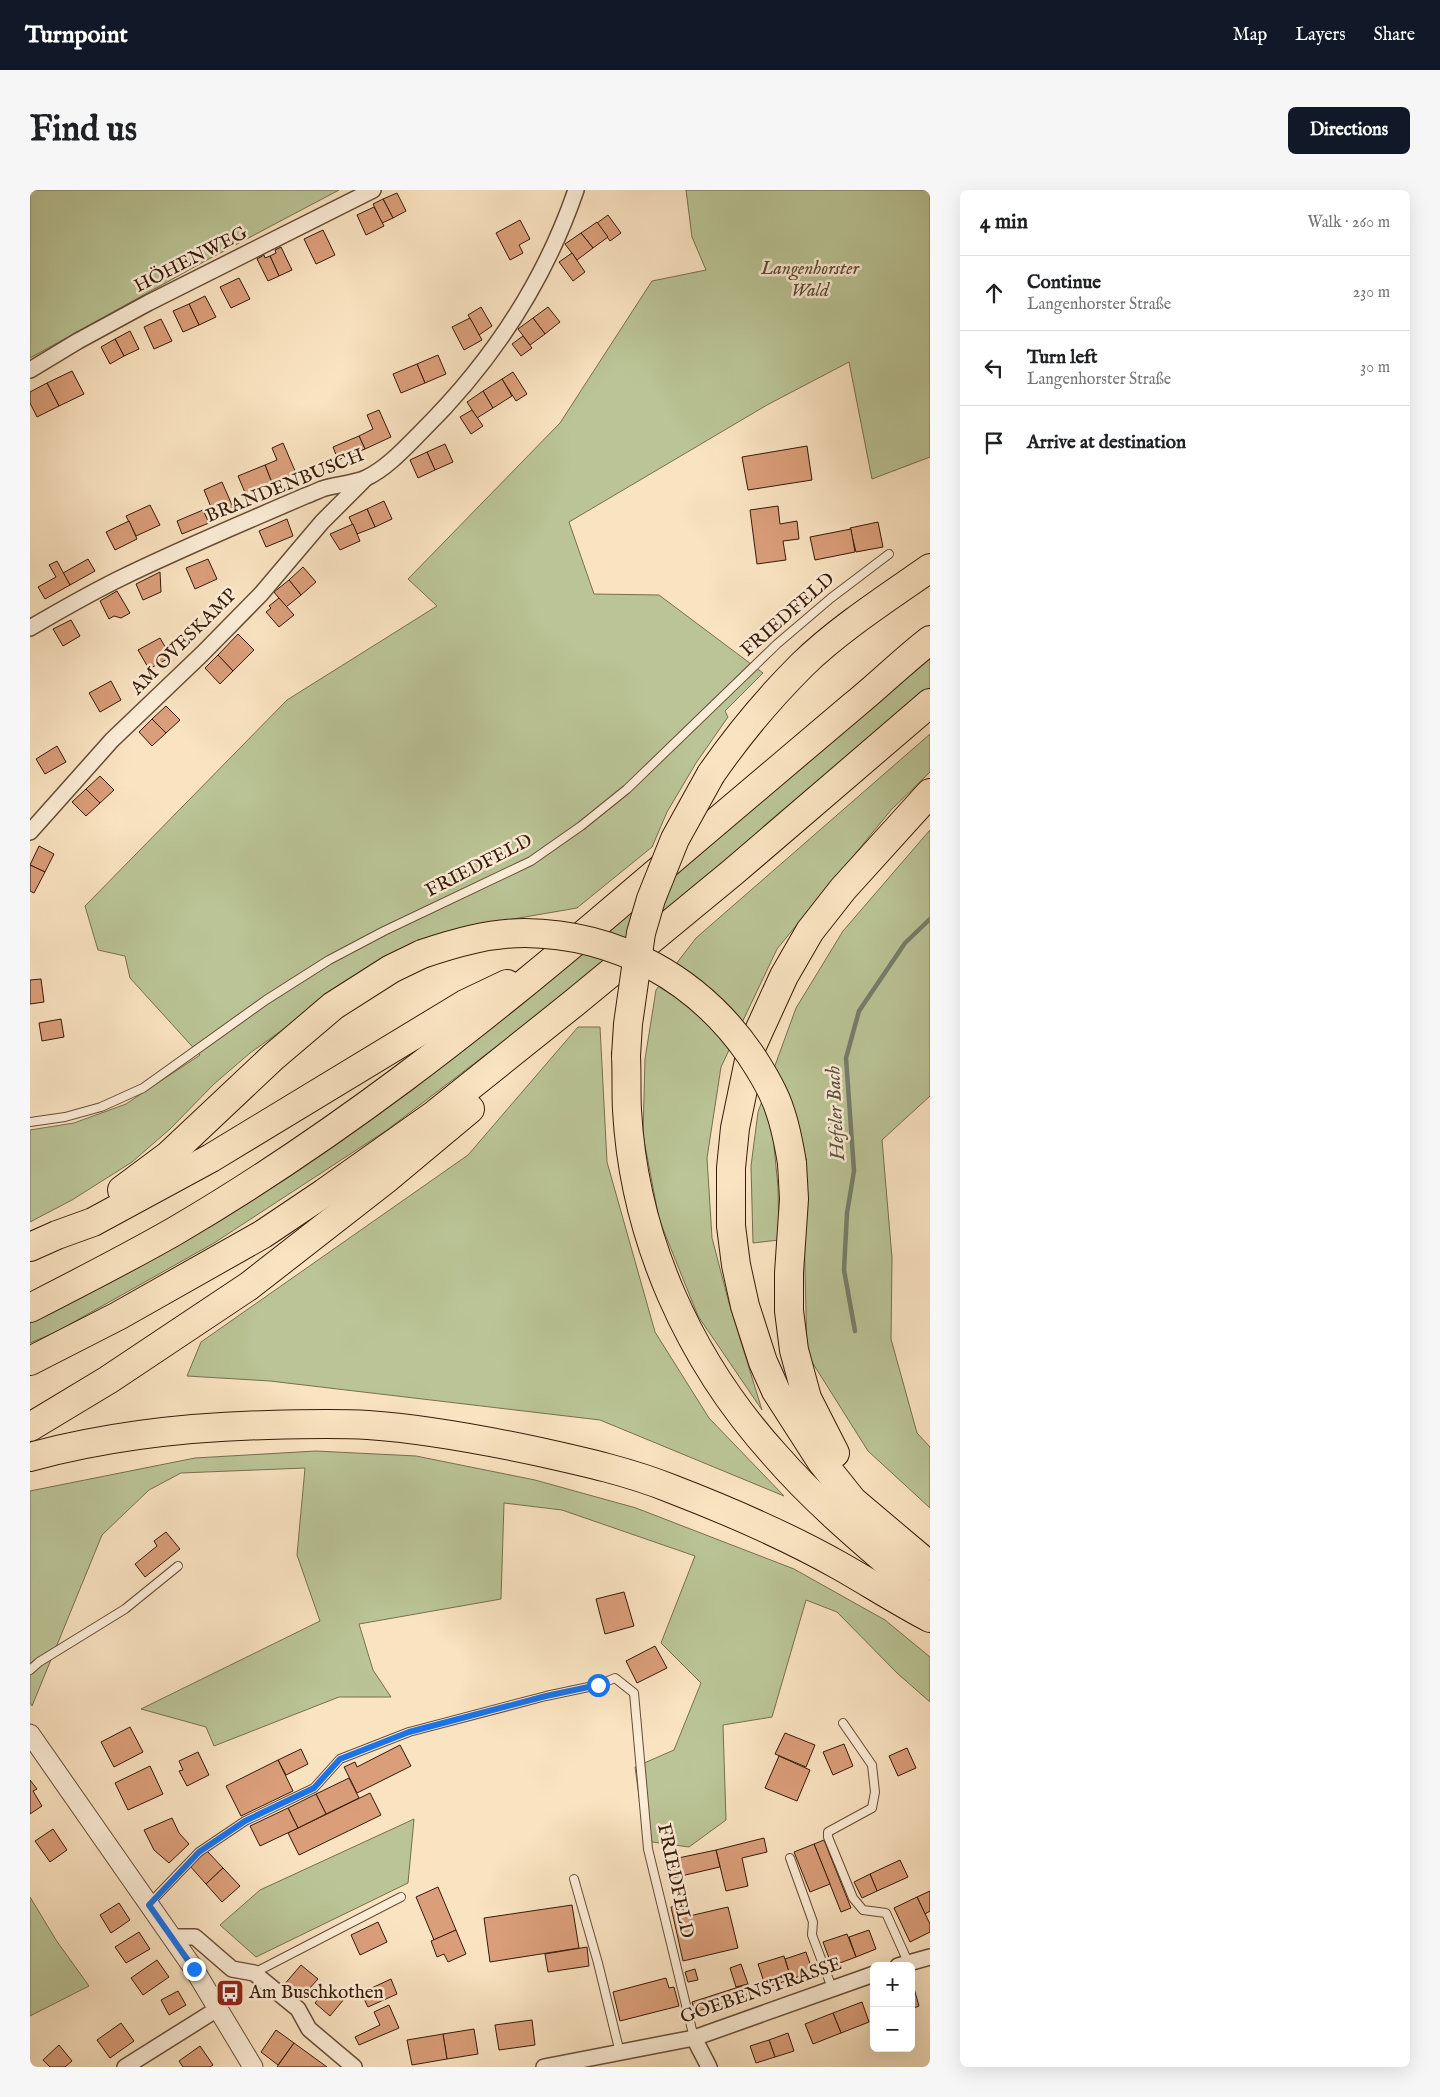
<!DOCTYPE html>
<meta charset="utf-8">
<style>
body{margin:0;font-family:"IM FELL English",serif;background:#f6f6f6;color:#202124}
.controls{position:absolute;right:15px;bottom:15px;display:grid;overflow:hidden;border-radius:8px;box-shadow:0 5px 20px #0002}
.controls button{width:45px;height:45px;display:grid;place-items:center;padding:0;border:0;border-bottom:1px solid #e0e0e0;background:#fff;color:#202124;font:25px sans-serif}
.stop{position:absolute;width:15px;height:15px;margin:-11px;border:4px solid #1a73e8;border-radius:50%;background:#fff}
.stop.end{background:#1a73e8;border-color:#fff;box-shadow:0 1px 5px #0008}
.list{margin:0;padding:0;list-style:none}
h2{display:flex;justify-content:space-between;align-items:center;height:65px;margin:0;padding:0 20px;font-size:21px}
h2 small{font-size:16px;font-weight:400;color:#757577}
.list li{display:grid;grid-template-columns:32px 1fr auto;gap:15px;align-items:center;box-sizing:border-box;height:75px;padding:0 20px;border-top:1px solid #e0e0e0}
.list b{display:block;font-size:19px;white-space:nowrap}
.list p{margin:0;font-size:16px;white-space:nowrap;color:#757577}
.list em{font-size:16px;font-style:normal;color:#757577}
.icon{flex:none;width:28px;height:28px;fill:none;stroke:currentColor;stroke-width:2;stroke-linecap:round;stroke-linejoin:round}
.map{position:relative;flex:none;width:900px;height:1877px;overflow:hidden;border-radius:8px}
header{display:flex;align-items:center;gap:30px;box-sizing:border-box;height:70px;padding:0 25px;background:#111827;color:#fff}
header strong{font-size:24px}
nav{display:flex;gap:28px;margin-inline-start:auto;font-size:18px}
.intro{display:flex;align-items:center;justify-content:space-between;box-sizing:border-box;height:120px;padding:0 30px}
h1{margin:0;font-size:35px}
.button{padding:12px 22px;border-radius:8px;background:#111827;color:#fff;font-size:18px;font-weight:700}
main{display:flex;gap:30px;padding:0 30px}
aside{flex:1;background:#fff;border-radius:8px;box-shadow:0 5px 20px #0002}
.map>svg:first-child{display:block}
</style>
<header>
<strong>Turnpoint</strong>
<nav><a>Map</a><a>Layers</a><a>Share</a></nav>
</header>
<div class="intro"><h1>Find us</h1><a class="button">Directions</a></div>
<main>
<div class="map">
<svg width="900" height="1877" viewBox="0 0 900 1877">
<rect width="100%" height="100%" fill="#fae3c1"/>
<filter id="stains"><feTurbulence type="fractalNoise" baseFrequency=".004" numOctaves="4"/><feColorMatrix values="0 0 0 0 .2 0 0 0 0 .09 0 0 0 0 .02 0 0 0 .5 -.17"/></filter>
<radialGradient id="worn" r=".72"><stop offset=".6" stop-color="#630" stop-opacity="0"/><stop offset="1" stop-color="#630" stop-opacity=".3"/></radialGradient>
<g fill="#bac496" stroke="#786e50">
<polygon points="0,0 309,0 177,70 0,168"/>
<polygon points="656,0 900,0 900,267 842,289 819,172 737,215 539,332 564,404 629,405 733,483 695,521 698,527 666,573 637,622 622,657 547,718 460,733 320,792 220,863 184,894 140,939 102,972 42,1010 0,1032 0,940 44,933 96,914 170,865 100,788 95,766 68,760 55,716 257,510 407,416 378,389 530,233 622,91 676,80 662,47"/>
<polygon points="900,469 900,499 552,791 357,940 184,1053 26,1142 0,1153 0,1127 189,1028 349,924 668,665"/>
<polygon points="900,544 900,582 861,620 747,759 691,877 677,968 682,1048 699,1113 732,1220 668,1126 629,1029 613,945 615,869 626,800 666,748"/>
<polygon points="900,640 900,906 852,950 862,1068 861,1149 887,1243 900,1257 900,1318 838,1261 777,1164 774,1038 769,947 744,956 748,997 749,1050 723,1053 721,976 728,922 766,818 813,741"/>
<polygon points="548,837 570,837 577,972 625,1142 679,1228 754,1306 570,1230 240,1191 157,1186 171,1152 438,965"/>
<polygon points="286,1261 386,1266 505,1290 606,1318 764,1379 855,1430 900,1467 900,1512 867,1483 807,1422 776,1410 742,1527 693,1535 696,1630 659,1657 615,1651 605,1577 644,1560 671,1493 631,1453 665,1366 532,1320 474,1313 471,1409 329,1434 343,1480 361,1507 309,1507 184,1556 176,1537 111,1519 290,1431 267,1365 275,1278 151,1283 119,1300 72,1345 2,1516 0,1513 0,1301 165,1268"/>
<polygon points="384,1629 378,1693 226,1767 190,1735 230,1700"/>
<polygon points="0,1707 26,1750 59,1796 0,1826"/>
</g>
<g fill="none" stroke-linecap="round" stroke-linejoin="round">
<polyline stroke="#757d6b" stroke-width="4.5" points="825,1141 814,1080 817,1023 824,981 816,868 829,821 875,753 900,729"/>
</g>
<g fill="#da9e7a" stroke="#371909">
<polygon points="367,3 376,21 363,28 353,9"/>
<polygon points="353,9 363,28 352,33 343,14"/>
<polygon points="344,17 354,36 336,45 327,25"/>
<polygon points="578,25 591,43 580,51 567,33"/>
<polygon points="490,30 500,49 489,55 493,63 480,70 466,43"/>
<polygon points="567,32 578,47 563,58 551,43"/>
<polygon points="293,40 305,65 286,74 274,49"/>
<polygon points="551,43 563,58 547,70 535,54"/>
<polygon points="251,57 262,80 249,86 240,66 246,63 245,60"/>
<polygon points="542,63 555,82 543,91 529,72"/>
<polygon points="234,65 235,68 240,66 249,86 238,91 227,69"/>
<polygon points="209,88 220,109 201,118 190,97"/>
<polygon points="175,106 186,127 169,135 159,114"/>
<polygon points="159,114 169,135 153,142 143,121"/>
<polygon points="451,117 462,136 449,145 438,125"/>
<polygon points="518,117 530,132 515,144 503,128"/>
<polygon points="440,128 452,150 434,160 422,137"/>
<polygon points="503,128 515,144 500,155 488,139"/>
<polygon points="131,129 142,151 124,159 114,137"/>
<polygon points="100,141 109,159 94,166 85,149"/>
<polygon points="493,146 502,158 491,166 482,154"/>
<polygon points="85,149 94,166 80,174 71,157"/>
<polygon points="408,165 416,184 395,193 387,174"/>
<polygon points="387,174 395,193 371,203 363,184"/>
<polygon points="42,181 54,204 29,216 17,193"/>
<polygon points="483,182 497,204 486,211 472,189"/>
<polygon points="472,189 482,206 463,218 453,201"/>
<polygon points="17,193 29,216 7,227 0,213 0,202"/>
<polygon points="453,201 463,218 447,228 437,212"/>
<polygon points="349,220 361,247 335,259 329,246 343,239 337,225"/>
<polygon points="442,220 453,236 441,244 430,227"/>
<polygon points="329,246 335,259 308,270 303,257"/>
<polygon points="253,253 266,283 242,293 235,275 247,270 242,258"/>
<polygon points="415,254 423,272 405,280 397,262"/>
<polygon points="777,256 782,290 718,300 712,267"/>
<polygon points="397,262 405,280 388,288 380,270"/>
<polygon points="235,275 242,293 216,305 208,286"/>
<polygon points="192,292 205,322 179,333 173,320 181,317 174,300"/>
<polygon points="354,311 362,329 345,337 337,319"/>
<polygon points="120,315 130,335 106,346 96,326"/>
<polygon points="748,316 750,334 767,331 769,349 753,351 756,370 727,374 720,320"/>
<polygon points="337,319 345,337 327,344 319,327"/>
<polygon points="173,320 179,333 152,344 147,331"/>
<polygon points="257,329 263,346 236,357 229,341"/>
<polygon points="99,331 107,349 85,360 76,342"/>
<polygon points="848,332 853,357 826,362 820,338"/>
<polygon points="323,334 330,351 310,360 300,344"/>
<polygon points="821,339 825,362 785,370 780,347"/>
<polygon points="58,369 65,381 40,395 33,383"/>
<polygon points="178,369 187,389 165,399 156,378"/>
<polygon points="27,371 40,395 15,409 8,397 26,387 19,375"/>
<polygon points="273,377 286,392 271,405 259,390"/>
<polygon points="130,382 131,402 113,410 106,394"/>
<polygon points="259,390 271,405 256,417 244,402"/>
<polygon points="87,401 100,423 91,428 84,426 79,429 70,411"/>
<polygon points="249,408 264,425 249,437 236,422 241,418 239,416"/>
<polygon points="41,430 50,446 33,456 23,439"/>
<polygon points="208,444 224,460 203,481 188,465"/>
<polygon points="130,448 141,467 119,479 108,460"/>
<polygon points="188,465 203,481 190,494 175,478"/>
<polygon points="81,491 91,510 70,522 59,503"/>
<polygon points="136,516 150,530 136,543 122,529"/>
<polygon points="122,529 136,543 122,556 109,542"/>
<polygon points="27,556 36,572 15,584 6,569"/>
<polygon points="70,586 84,600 70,613 56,599"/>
<polygon points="56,599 70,613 56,626 42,612"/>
<polygon points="9,656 24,664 15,682 0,675"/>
<polygon points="0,675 15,682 4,703 0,701"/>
<polygon points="11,789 14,812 0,814 0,790"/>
<polygon points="31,829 34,847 12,851 9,833"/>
<polygon points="136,1342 150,1359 115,1387 105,1374 127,1356 124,1351"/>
<polygon points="594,1402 604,1436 575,1444 566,1409"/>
<polygon points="625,1456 637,1478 607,1493 596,1471"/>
<polygon points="100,1537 113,1562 84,1577 71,1552"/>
<polygon points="755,1543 785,1555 776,1577 745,1564"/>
<polygon points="814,1554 823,1576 803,1585 793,1562"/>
<polygon points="370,1555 381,1576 327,1603 314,1577 325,1572 327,1577"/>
<polygon points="877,1558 886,1578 868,1586 859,1566"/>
<polygon points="271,1559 278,1574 256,1585 248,1570"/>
<polygon points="168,1562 179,1585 157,1596 149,1581 153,1580 149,1571"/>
<polygon points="749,1566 780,1580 767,1611 735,1598"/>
<polygon points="248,1570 263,1601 211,1626 196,1596"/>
<polygon points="120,1576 133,1604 98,1620 85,1593"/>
<polygon points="319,1588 329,1608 296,1624 286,1604"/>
<polygon points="0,1590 7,1599 3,1601 12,1616 0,1624"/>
<polygon points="340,1603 351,1625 269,1665 258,1643"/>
<polygon points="286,1604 296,1624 268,1638 258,1618"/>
<polygon points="258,1618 268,1638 230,1656 220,1636"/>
<polygon points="142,1628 149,1643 159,1654 139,1673 124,1660 114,1640"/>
<polygon points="23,1639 37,1660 20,1672 5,1651"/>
<polygon points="734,1648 737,1662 712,1668 718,1696 696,1701 686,1660"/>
<polygon points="794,1650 821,1718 811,1722 784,1654"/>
<polygon points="784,1654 800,1694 780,1702 764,1662"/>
<polygon points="686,1660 690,1677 638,1689 634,1671"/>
<polygon points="177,1661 193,1678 176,1694 160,1676"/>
<polygon points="870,1670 878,1687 847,1701 840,1684"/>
<polygon points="193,1678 210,1696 192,1712 176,1694"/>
<polygon points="840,1684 847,1701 832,1708 824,1692"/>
<polygon points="408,1697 426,1740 404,1750 386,1707"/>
<polygon points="900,1701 900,1721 895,1724 887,1707"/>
<polygon points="887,1707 900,1734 900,1742 880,1752 864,1718"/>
<polygon points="89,1713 100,1730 81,1743 70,1725"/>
<polygon points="652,1714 655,1727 698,1717 708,1758 653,1771 641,1717"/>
<polygon points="542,1715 549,1758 460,1772 454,1728"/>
<polygon points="348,1732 357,1752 330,1765 321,1745"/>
<polygon points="426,1740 436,1764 418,1772 414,1764 407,1767 401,1751"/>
<polygon points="839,1740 846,1759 826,1767 819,1747"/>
<polygon points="109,1742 120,1759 96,1773 85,1757"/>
<polygon points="817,1744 826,1767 802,1776 793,1752"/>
<polygon points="557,1757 559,1776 518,1782 515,1764"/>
<polygon points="776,1762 783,1782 761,1789 755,1769"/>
<polygon points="754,1766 761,1789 736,1798 728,1774"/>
<polygon points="127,1770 139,1787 113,1805 101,1788"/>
<polygon points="711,1774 718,1794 706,1797 700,1778"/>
<polygon points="271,1775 288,1789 269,1810 253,1796"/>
<polygon points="665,1779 668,1790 658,1792 655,1782"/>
<polygon points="636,1788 639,1798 644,1797 649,1816 590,1831 583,1802"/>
<polygon points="361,1789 367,1804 338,1817 331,1803"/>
<polygon points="718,1794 721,1805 665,1822 662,1812"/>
<polygon points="301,1795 315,1808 300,1826 285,1813"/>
<polygon points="883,1795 889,1816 881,1819 881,1796"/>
<polygon points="148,1801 156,1815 139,1825 131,1810"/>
<polygon points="832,1812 839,1832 811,1843 803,1823"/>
<polygon points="359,1815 369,1838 329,1855 325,1847 350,1835 344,1822"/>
<polygon points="803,1823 811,1843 783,1854 775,1834"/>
<polygon points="502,1830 505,1855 469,1860 465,1835"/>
<polygon points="91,1833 104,1851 80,1868 67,1850"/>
<polygon points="444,1839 448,1864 417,1869 413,1844"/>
<polygon points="246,1840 264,1853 248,1875 231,1862"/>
<polygon points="758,1843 764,1861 745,1867 739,1850"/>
<polygon points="413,1844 417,1869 382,1875 377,1850"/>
<polygon points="739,1850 745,1867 726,1873 720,1856"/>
<polygon points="264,1853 297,1877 247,1877"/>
<polygon points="29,1855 42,1871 35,1877 20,1877 13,1870"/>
<polygon points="170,1856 183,1875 180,1877 153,1877 149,1871"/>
</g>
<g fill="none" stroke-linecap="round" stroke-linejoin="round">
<defs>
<g id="service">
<polyline points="0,932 35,927 71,917 113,898 236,810 299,770 354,741 501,671 551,636 597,599 747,454 801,408 859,364"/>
<polyline points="0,1480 9,1472 95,1419 148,1376"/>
<polyline points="813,1533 842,1575 845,1602 842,1618 798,1642 798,1647 823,1708 833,1720 856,1723 878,1772"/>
<polyline points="760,1668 783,1732 782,1745 802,1798"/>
<polyline points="544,1689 568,1773 590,1863"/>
<polyline points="119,1714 169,1662 215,1631 284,1598 310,1569 379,1542 516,1506 568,1495 585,1488 604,1503 618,1659 664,1848"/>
<polyline points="224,1783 371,1707"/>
</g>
<g id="minor">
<polyline points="0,180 48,151 118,113 343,0"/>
<path d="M 0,438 C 29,421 59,404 89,389 C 150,359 213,333 275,306 C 281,304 287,301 292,299 C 306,294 323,294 336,288 C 357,278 375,258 391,242 C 460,174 514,93 546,0"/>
<polyline points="0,642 82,550 172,464 231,404 292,332 335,289"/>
<polyline points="141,1747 165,1747 202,1779 224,1783 268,1819 279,1839 324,1877"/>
<polyline points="868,1776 900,1767"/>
<polyline points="664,1848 679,1877"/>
<polyline points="95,1877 189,1818"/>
<polyline points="514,1877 664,1848 844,1784"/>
</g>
<polyline id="tertiary" points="0,1544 164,1779 223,1877"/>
<g id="motorway">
<path d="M 681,584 C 708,545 738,509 772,475 C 809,439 857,408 900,378"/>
<polyline points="900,603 813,699 780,741 754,786 722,856 705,938 701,978 701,1036 706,1075 715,1116 733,1172 746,1201 791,1271 823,1311 900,1376"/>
<path d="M 596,866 C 597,884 596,902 597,920 C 604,1048 659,1170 745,1265 C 791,1318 847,1363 900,1409"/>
<polyline points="762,973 764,1009 759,1083 759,1121 764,1160 777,1208 805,1263"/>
<polyline points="92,1000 139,965 243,867 303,816 361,779 392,764"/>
<polyline points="0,1057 27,1045 63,1032 181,968 435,814 477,794"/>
<path d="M 0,1118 C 49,1093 98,1068 145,1041 C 302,949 447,836 586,717 C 665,650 743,583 823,516 C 849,495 873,471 900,450"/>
<polyline points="0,1171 88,1126 233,1044 294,1003 404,925 544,813 703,682 900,513"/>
<polyline points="0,1237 78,1190 219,1096 355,990 440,919"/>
<path d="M 0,1267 C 77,1246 158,1237 238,1235 C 271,1234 305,1233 338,1235 C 395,1239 454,1250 510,1262 C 555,1272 600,1282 642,1299 C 699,1321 757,1346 810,1376 C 840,1393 869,1412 900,1428"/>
</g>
</defs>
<use href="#service" stroke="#684c37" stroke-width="10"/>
<use href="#minor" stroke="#684c37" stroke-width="18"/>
<use href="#tertiary" stroke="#684c37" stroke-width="21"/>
<use href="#motorway" stroke="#371909" stroke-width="30"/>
<use href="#service" stroke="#fcedd7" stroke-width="8"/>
<use href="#minor" stroke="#fcedd7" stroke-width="15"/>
<use href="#tertiary" stroke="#fcedd7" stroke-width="19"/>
<use href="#motorway" stroke="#fae3c1" stroke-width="28"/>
<defs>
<g id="motorway-bridge">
<path d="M 392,764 C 425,753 459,743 495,743 C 587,744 668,789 720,864 C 732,882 744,901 750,921 C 756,938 759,955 762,973"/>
<polyline points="596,866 598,834 611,743 621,709 645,649 681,584"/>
</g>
</defs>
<use href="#motorway-bridge" stroke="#371909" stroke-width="30" stroke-linecap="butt"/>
<use href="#motorway-bridge" stroke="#fae3c1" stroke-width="28"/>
</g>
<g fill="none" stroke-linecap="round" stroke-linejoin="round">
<polyline stroke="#1a73e8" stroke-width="6" points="164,1779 119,1715 169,1662 215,1631 284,1598 310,1569 379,1542 516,1506 568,1495"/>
</g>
<defs>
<symbol id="bus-square" viewBox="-11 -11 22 22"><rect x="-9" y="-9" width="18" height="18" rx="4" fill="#8f2418" stroke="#fcedd7"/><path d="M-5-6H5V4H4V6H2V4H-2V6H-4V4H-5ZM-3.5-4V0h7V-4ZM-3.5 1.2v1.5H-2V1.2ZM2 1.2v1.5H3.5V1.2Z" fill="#fff"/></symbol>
</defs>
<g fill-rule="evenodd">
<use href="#bus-square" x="184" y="1787" width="32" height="32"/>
</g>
<g text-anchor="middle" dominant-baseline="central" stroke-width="5" stroke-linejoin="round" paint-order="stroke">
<g font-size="19" fill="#371909" stroke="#fcedd7">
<text transform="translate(161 70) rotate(-27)">HÖHENWEG</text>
<text transform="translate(255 296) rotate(-22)">BRANDENBUSCH</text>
<text transform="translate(758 425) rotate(-41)">FRIEDFELD</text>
<text transform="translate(154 452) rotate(-45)">AM OVESKAMP</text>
<text transform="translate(449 676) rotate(-27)">FRIEDFELD</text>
<text transform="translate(645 1691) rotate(78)">FRIEDFELD</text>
<text transform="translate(731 1801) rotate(-19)">GOEBENSTRASSE</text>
</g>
<g font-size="19" font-style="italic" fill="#5e4c33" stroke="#fcedd7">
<text x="780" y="79">Langenhorster<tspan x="780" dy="22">Wald</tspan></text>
</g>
<g font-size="19" fill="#371909" stroke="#fcedd7" text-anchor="start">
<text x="219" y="1803">Am Buschkothen</text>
</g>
<g font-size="20" font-style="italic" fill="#5b5342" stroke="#fcedd7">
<text transform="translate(806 923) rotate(-93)">Hefeler Bach</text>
</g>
</g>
<rect width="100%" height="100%" filter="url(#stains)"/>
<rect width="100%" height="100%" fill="url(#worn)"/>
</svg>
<div class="controls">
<button>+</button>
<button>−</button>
</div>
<div class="stop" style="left:568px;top:1495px"></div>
<div class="stop end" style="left:164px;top:1779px"></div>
</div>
<aside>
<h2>4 min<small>Walk · 260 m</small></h2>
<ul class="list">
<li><svg class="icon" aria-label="ahead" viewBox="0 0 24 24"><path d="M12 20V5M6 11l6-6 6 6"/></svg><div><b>Continue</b><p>Langenhorster Straße</p></div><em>230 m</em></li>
<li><svg class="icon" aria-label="left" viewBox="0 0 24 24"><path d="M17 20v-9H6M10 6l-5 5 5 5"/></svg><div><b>Turn left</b><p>Langenhorster Straße</p></div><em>30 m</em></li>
<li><svg class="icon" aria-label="arrive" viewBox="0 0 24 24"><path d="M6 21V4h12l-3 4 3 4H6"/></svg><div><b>Arrive at destination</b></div></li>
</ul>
</aside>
</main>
